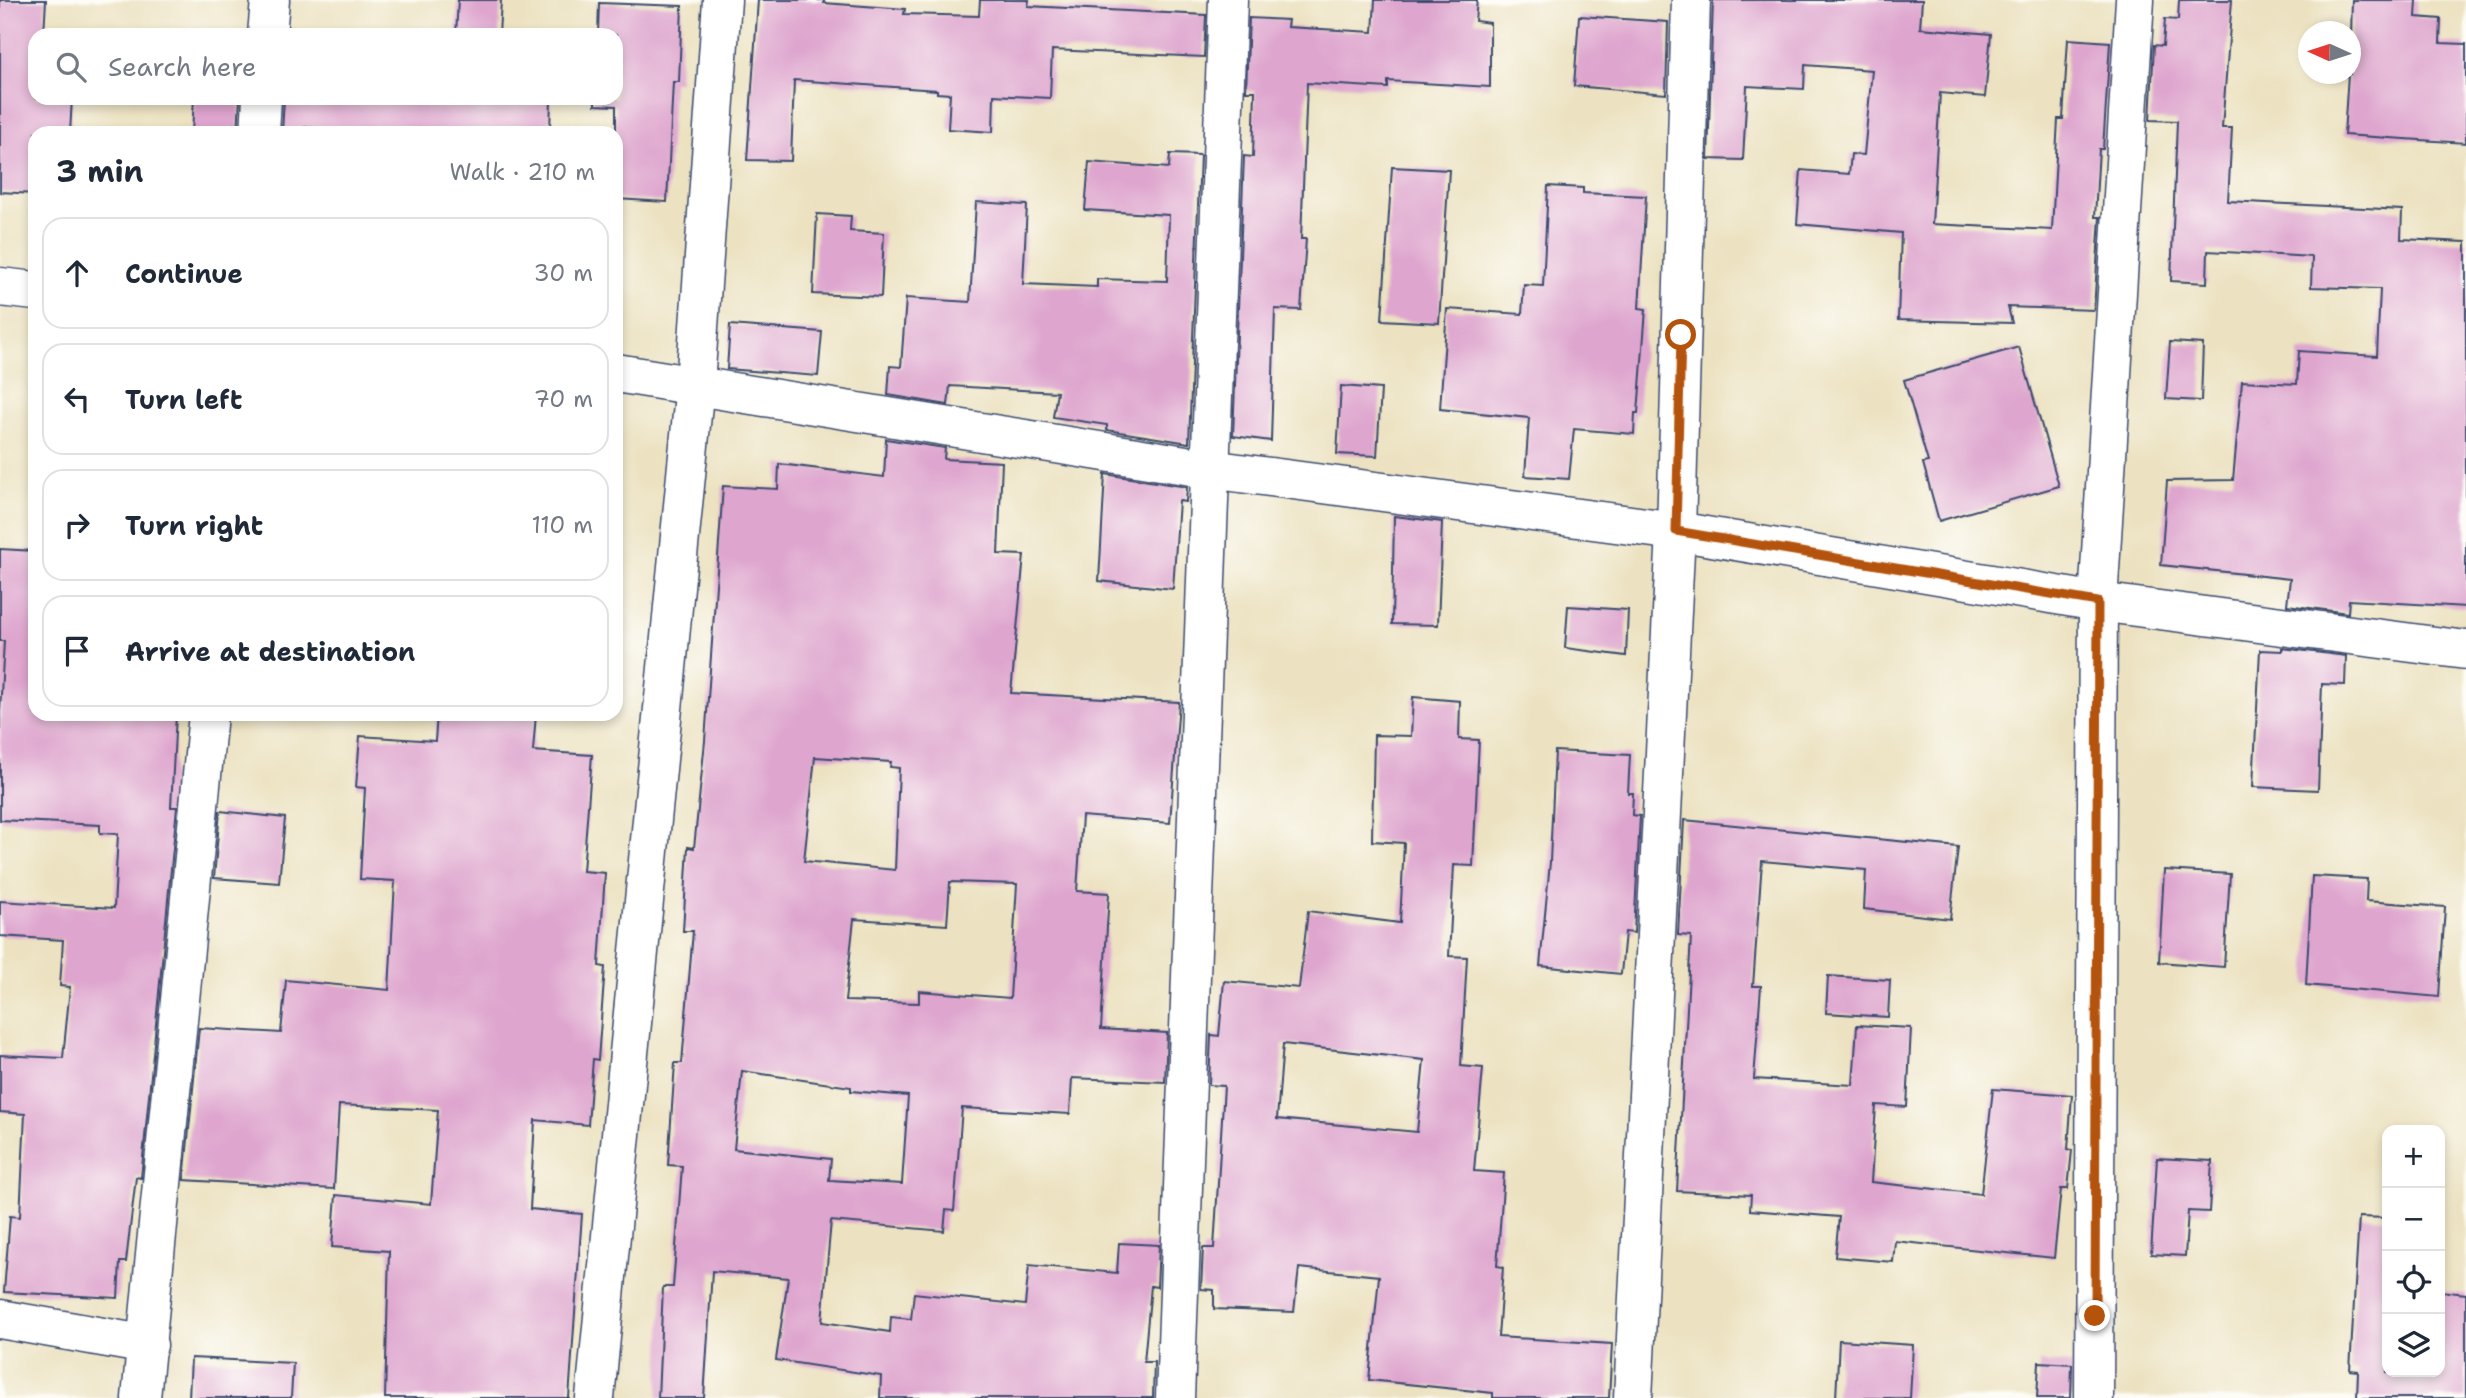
<!DOCTYPE html>
<meta charset="utf-8">
<style>
body{margin:0;font-family:"Shantell Sans",sans-serif;background:#f2f2f3;color:#1f2937}
.controls{position:absolute;right:21px;bottom:21px;display:grid;overflow:hidden;border-radius:14px;box-shadow:0 4px 10px #0003}
.controls button{width:63px;height:63px;display:grid;place-items:center;padding:0;border:0;border-bottom:2px solid #e0e1e3;background:#fff;color:#1f2937;font:35px sans-serif}
.compass{position:absolute;left:2298px;top:21px;width:63px;height:63px;border-radius:50%;background:#fff;box-shadow:0 4px 10px #0003;rotate:273deg}
.stop{position:absolute;width:21px;height:21px;margin:-16px;border:5px solid #b45309;border-radius:50%;background:#fff}
.stop.end{background:#b45309;border-color:#fff;box-shadow:0 2px 7px #0008}
.list{margin:0;padding:0;list-style:none}
h2{display:flex;justify-content:space-between;align-items:center;height:91px;margin:0;padding:0 28px;font-size:30px}
h2 small{font-size:23px;font-weight:400;color:#747a83}
.list li{display:grid;grid-template-columns:46px 1fr auto;gap:21px;align-items:center;box-sizing:border-box;height:112px;margin:0 14px 14px;padding:0 14px;border:2px solid #e0e1e3;border-radius:21px}
.list b{display:block;font-size:26px;white-space:nowrap}
.list em{font-size:23px;font-style:normal;color:#747a83}
.icon{flex:none;width:38px;height:38px;fill:none;stroke:currentColor;stroke-width:2;stroke-linecap:round;stroke-linejoin:round}
.map{position:relative;flex:none;width:2466px;height:1398px;overflow:hidden}
.search{position:absolute;background:#fff;box-shadow:0 4px 10px #0003;left:28px;top:28px;width:595px;height:77px;display:flex;align-items:center;gap:18px;box-sizing:border-box;padding:0 24px;border-radius:21px;color:#747a83;font-size:26px}
.panel{position:absolute;background:#fff;box-shadow:0 4px 10px #0003;left:28px;top:126px;width:595px;height:595px;border-radius:21px}
.map>svg:first-child{display:block}
</style>
<div class="map">
<svg width="2466" height="1398" viewBox="0 0 2466 1398">
<rect width="100%" height="100%" fill="#fdfcf7"/>
<filter id="ink" filterUnits="userSpaceOnUse"><feTurbulence type="fractalNoise" baseFrequency=".0143" numOctaves="2"/><feDisplacementMap in="SourceGraphic" scale="14" xChannelSelector="R" yChannelSelector="G"/><feConvolveMatrix kernelMatrix="1 2 1 2 8 2 1 2 1" color-interpolation-filters="sRGB"/></filter>
<filter id="wash" filterUnits="userSpaceOnUse"><feTurbulence type="fractalNoise" baseFrequency=".00686" numOctaves="4" result="noise"/><feDisplacementMap in="SourceGraphic" scale="28" xChannelSelector="R" yChannelSelector="G"/><feGaussianBlur stdDeviation="1.57" result="paint"/><feColorMatrix in="noise" values="0 0 0 0 0 0 0 0 0 0 0 0 0 0 0 0 0 1.4 0 .05"/><feComposite in="paint" operator="in"/></filter>
<g filter="url(#wash)">
<rect width="100%" height="100%" fill="#ece2c1"/>
<g id="blocks">
<g fill="#dea5ce" fill-rule="evenodd">
<polygon points="0,0 46,0 44,35 35,35 35,98 72,98 70,133 35,133 35,194 0,192"/>
<polygon points="458,0 501,0 499,35 456,35"/>
<polygon points="758,0 824,0 824,3 905,9 904,14 979,16 980,0 1029,0 1028,6 1206,15 1204,57 1052,50 1050,98 994,95 993,132 948,129 950,94 937,93 937,90 794,80 791,161 747,160"/>
<polygon points="1375,0 1477,0 1475,21 1490,23 1490,87 1388,81 1388,88 1307,83 1301,239 1306,239 1301,310 1275,309 1271,441 1233,436 1244,156 1253,157 1255,91 1246,91 1249,18 1288,20 1287,27 1373,32"/>
<polygon points="1713,0 1922,0 1920,28 1991,34 1985,97 1940,93 1932,224 2052,230 2058,119 2063,119 2068,39 2110,42 2103,149 2099,149 2095,217 2100,217 2094,310 2008,307 2012,323 1898,320 1901,233 1797,224 1801,170 1849,174 1851,154 1864,155 1872,70 1805,65 1804,89 1747,86 1743,160 1708,159"/>
<polygon points="2179,0 2232,0 2222,128 2232,128 2228,201 2402,210 2401,239 2466,242 2466,607 2349,600 2348,613 2287,605 2290,579 2161,565 2167,481 2233,480 2242,381 2297,384 2299,351 2377,356 2380,289 2311,287 2312,257 2208,251 2207,283 2171,281 2177,121 2150,120 2154,45 2163,46 2165,19 2178,20"/>
<polygon points="2352,0 2417,0 2416,17 2441,19 2440,43 2466,44 2466,143 2344,135 2348,74 2350,74"/>
<polygon points="599,3 682,6 679,82 673,82 667,202 616,199 616,106 595,105 595,98 616,98 616,35 598,35"/>
<polygon points="1579,16 1668,22 1666,94 1574,86"/>
<polygon points="194,98 240,98 238,133 192,133"/>
<polygon points="284,98 551,98 550,133 376,133 305,127 304,133 282,133"/>
<polygon points="1170,154 1200,155 1189,443 1107,430 1107,425 1053,417 1057,392 950,386 948,405 888,395 890,366 901,367 906,298 970,302 976,202 1027,205 1023,284 1097,287 1097,279 1167,281 1169,215 1085,210 1089,162 1169,168"/>
<polygon points="1392,167 1449,170 1439,323 1382,320"/>
<polygon points="1548,186 1583,188 1583,193 1646,196 1639,308 1646,309 1638,413 1635,413 1634,434 1574,429 1569,479 1525,476 1529,418 1440,409 1447,309 1522,314 1524,285 1543,286"/>
<polygon points="817,214 851,216 850,231 884,233 881,297 813,294"/>
<polygon points="730,325 822,332 818,376 727,369"/>
<polygon points="2170,342 2203,344 2201,401 2166,399"/>
<polygon points="2019,347 2059,486 1939,521 1923,463 1928,462 1904,380"/>
<polygon points="1341,386 1381,389 1377,456 1337,454"/>
<path d="M 886,439 L 945,448 L 944,459 L 1002,462 L 998,554 L 1024,555 L 1011,693 L 1179,702 L 1170,823 L 1082,816 L 1077,891 L 1109,893 L 1101,1029 L 1167,1033 L 1165,1082 L 1072,1078 L 1070,1114 L 962,1108 L 954,1211 L 946,1210 L 944,1231 L 831,1221 L 822,1322 L 890,1332 L 891,1317 L 911,1319 L 914,1293 L 1025,1305 L 1029,1265 L 1117,1273 L 1119,1243 L 1159,1245 L 1157,1287 L 1151,1286 L 1144,1362 L 1154,1362 L 1153,1398 L 880,1398 L 881,1376 L 776,1360 L 788,1278 L 712,1271 L 704,1398 L 658,1398 L 663,1287 L 673,1287 L 682,1166 L 668,1165 L 675,1063 L 682,1063 L 693,931 L 683,931 L 688,847 L 694,848 L 705,741 L 723,486 L 778,489 L 779,464 L 884,477 ZM 815,757 L 891,762 L 890,767 L 899,768 L 895,870 L 804,861 ZM 950,882 L 1017,884 L 1010,998 L 919,991 L 919,1003 L 845,1001 L 854,919 L 947,925 ZM 742,1071 L 851,1087 L 851,1091 L 908,1096 L 902,1184 L 829,1180 L 831,1159 L 734,1149 Z"/>
<polygon points="1105,474 1187,487 1186,502 1179,501 1173,589 1099,581"/>
<polygon points="1394,516 1442,522 1438,625 1392,624"/>
<polygon points="0,549 35,551 35,714 176,714 171,807 177,807 141,1178 136,1177 126,1262 120,1262 118,1298 4,1292 10,1216 20,1217 25,1114 0,1112 0,1055 63,1058 70,987 60,986 63,940 0,936 0,901 114,908 118,834 100,833 100,825 0,820 0,712 4,641 0,641"/>
<polygon points="1568,606 1628,610 1626,656 1565,648"/>
<polygon points="2282,648 2346,656 2345,685 2322,684 2318,790 2253,787 2260,650 2282,651"/>
<path d="M 1413,697 L 1460,701 L 1459,739 L 1479,740 L 1473,866 L 1454,865 L 1449,956 L 1467,957 L 1461,1066 L 1483,1068 L 1474,1171 L 1504,1173 L 1497,1266 L 1503,1267 L 1498,1337 L 1612,1344 L 1609,1398 L 1493,1398 L 1493,1393 L 1369,1380 L 1379,1276 L 1299,1268 L 1294,1312 L 1214,1309 L 1214,1290 L 1201,1289 L 1203,1248 L 1214,1248 L 1224,1086 L 1209,1085 L 1211,1035 L 1219,1036 L 1224,981 L 1299,988 L 1308,911 L 1400,923 L 1404,843 L 1372,841 L 1374,735 L 1411,736 ZM 1283,1044 L 1424,1060 L 1417,1132 L 1277,1119 Z"/>
<polygon points="437,714 536,714 533,751 592,755 583,871 605,873 599,966 605,967 598,1060 593,1059 588,1125 535,1120 530,1209 582,1214 569,1398 385,1398 389,1251 332,1247 336,1195 431,1204 438,1110 339,1105 334,1189 184,1180 199,1028 281,1033 286,980 389,990 395,881 360,879 365,788 356,787 360,736 435,741"/>
<polygon points="1555,751 1630,755 1628,793 1633,793 1632,815 1640,816 1634,933 1625,932 1621,974 1540,966 1550,862"/>
<polygon points="220,811 285,818 279,883 214,878"/>
<polygon points="1684,820 1958,847 1950,919 1864,909 1866,870 1762,861 1753,986 1761,986 1754,1079 1853,1085 1857,1025 1911,1028 1907,1107 1876,1105 1871,1182 1981,1194 1993,1089 2072,1095 2068,1149 2072,1150 2068,1189 2061,1189 2054,1258 1895,1241 1893,1262 1835,1257 1839,1217 1750,1210 1751,1195 1677,1191 1691,936 1678,935"/>
<polygon points="2164,870 2230,874 2224,967 2159,962"/>
<polygon points="2312,876 2367,879 2366,901 2445,907 2439,997 2306,985"/>
<polygon points="1828,976 1890,980 1888,1017 1826,1013"/>
<polygon points="2157,1158 2212,1161 2209,1212 2188,1211 2185,1256 2151,1254"/>
<polygon points="2359,1217 2387,1218 2387,1372 2440,1372 2440,1291 2466,1294 2466,1398 2357,1398 2358,1371 2350,1370"/>
<polygon points="1839,1340 1913,1345 1910,1398 1836,1398"/>
<polygon points="191,1358 293,1363 291,1398 189,1398"/>
<polygon points="2039,1362 2072,1364 2071,1398 2037,1398"/>
</g>
</g>
</g>
<g filter="url(#ink)">
<use href="#blocks" fill-opacity="0" stroke="#3a4a6d" stroke-width="2"/>
<g fill="none" stroke-linecap="round" stroke-linejoin="round">
<defs>
<g id="minor">
<polyline points="267,35 270,0"/>
<polyline points="260,133 262,98"/>
<polyline points="0,287 35,291"/>
<polyline points="616,373 1210,469 1676,531 2098,602 2466,650"/>
<polyline points="0,1319 148,1345"/>
<polyline points="141,1398 208,714"/>
<polyline points="595,1398 695,384 722,0"/>
<polyline points="1175,1398 1228,0"/>
<polyline points="1633,1398 1676,531 1691,0"/>
<polyline points="2094,1398 2098,602 2135,0"/>
</g>
</defs>
<use href="#minor" stroke="#3a4a6d" stroke-width="41"/>
<use href="#minor" stroke="#fff" stroke-width="38"/>
</g>
</g>
<g fill="none" stroke-linecap="round" stroke-linejoin="round" filter="url(#ink)">
<polyline stroke="#b45309" stroke-width="9" points="1681,335 1676,531 2098,602 2095,1316"/>
</g>
</svg>
<div class="controls">
<button>+</button>
<button>−</button>
<button><svg class="icon" aria-label="locate" viewBox="0 0 24 24"><circle cx="12" cy="12" r="6"/><path d="M12 2v4M12 18v4M2 12h4M18 12h4"/></svg></button>
<button><svg class="icon" aria-label="layers" viewBox="0 0 24 24"><path d="M12 4l9 5-9 5-9-5zM3 14l9 5 9-5"/></svg></button>
</div>
<svg class="compass" viewBox="-18 -18 36 36"><path d="M0-13l5 13h-10z" fill="#e53935"/><path d="M0 13l5-13h-10z" fill="#747a83"/></svg>
<div class="stop" style="left:1681px;top:335px"></div>
<div class="stop end" style="left:2095px;top:1316px"></div>
<div class="search"><svg class="icon" aria-label="search" viewBox="0 0 24 24"><circle cx="10" cy="10" r="6"/><path d="M15 15l6 6"/></svg>Search here</div>
<section class="panel">
<h2>3 min<small>Walk · 210 m</small></h2>
<ul class="list">
<li><svg class="icon" aria-label="ahead" viewBox="0 0 24 24"><path d="M12 20V5M6 11l6-6 6 6"/></svg><div><b>Continue</b></div><em>30 m</em></li>
<li><svg class="icon" aria-label="left" viewBox="0 0 24 24"><path d="M17 20v-9H6M10 6l-5 5 5 5"/></svg><div><b>Turn left</b></div><em>70 m</em></li>
<li><svg class="icon" aria-label="right" viewBox="0 0 24 24"><path d="M7 20v-9h11M14 6l5 5-5 5"/></svg><div><b>Turn right</b></div><em>110 m</em></li>
<li><svg class="icon" aria-label="arrive" viewBox="0 0 24 24"><path d="M6 21V4h12l-3 4 3 4H6"/></svg><div><b>Arrive at destination</b></div></li>
</ul>
</section>
</div>
